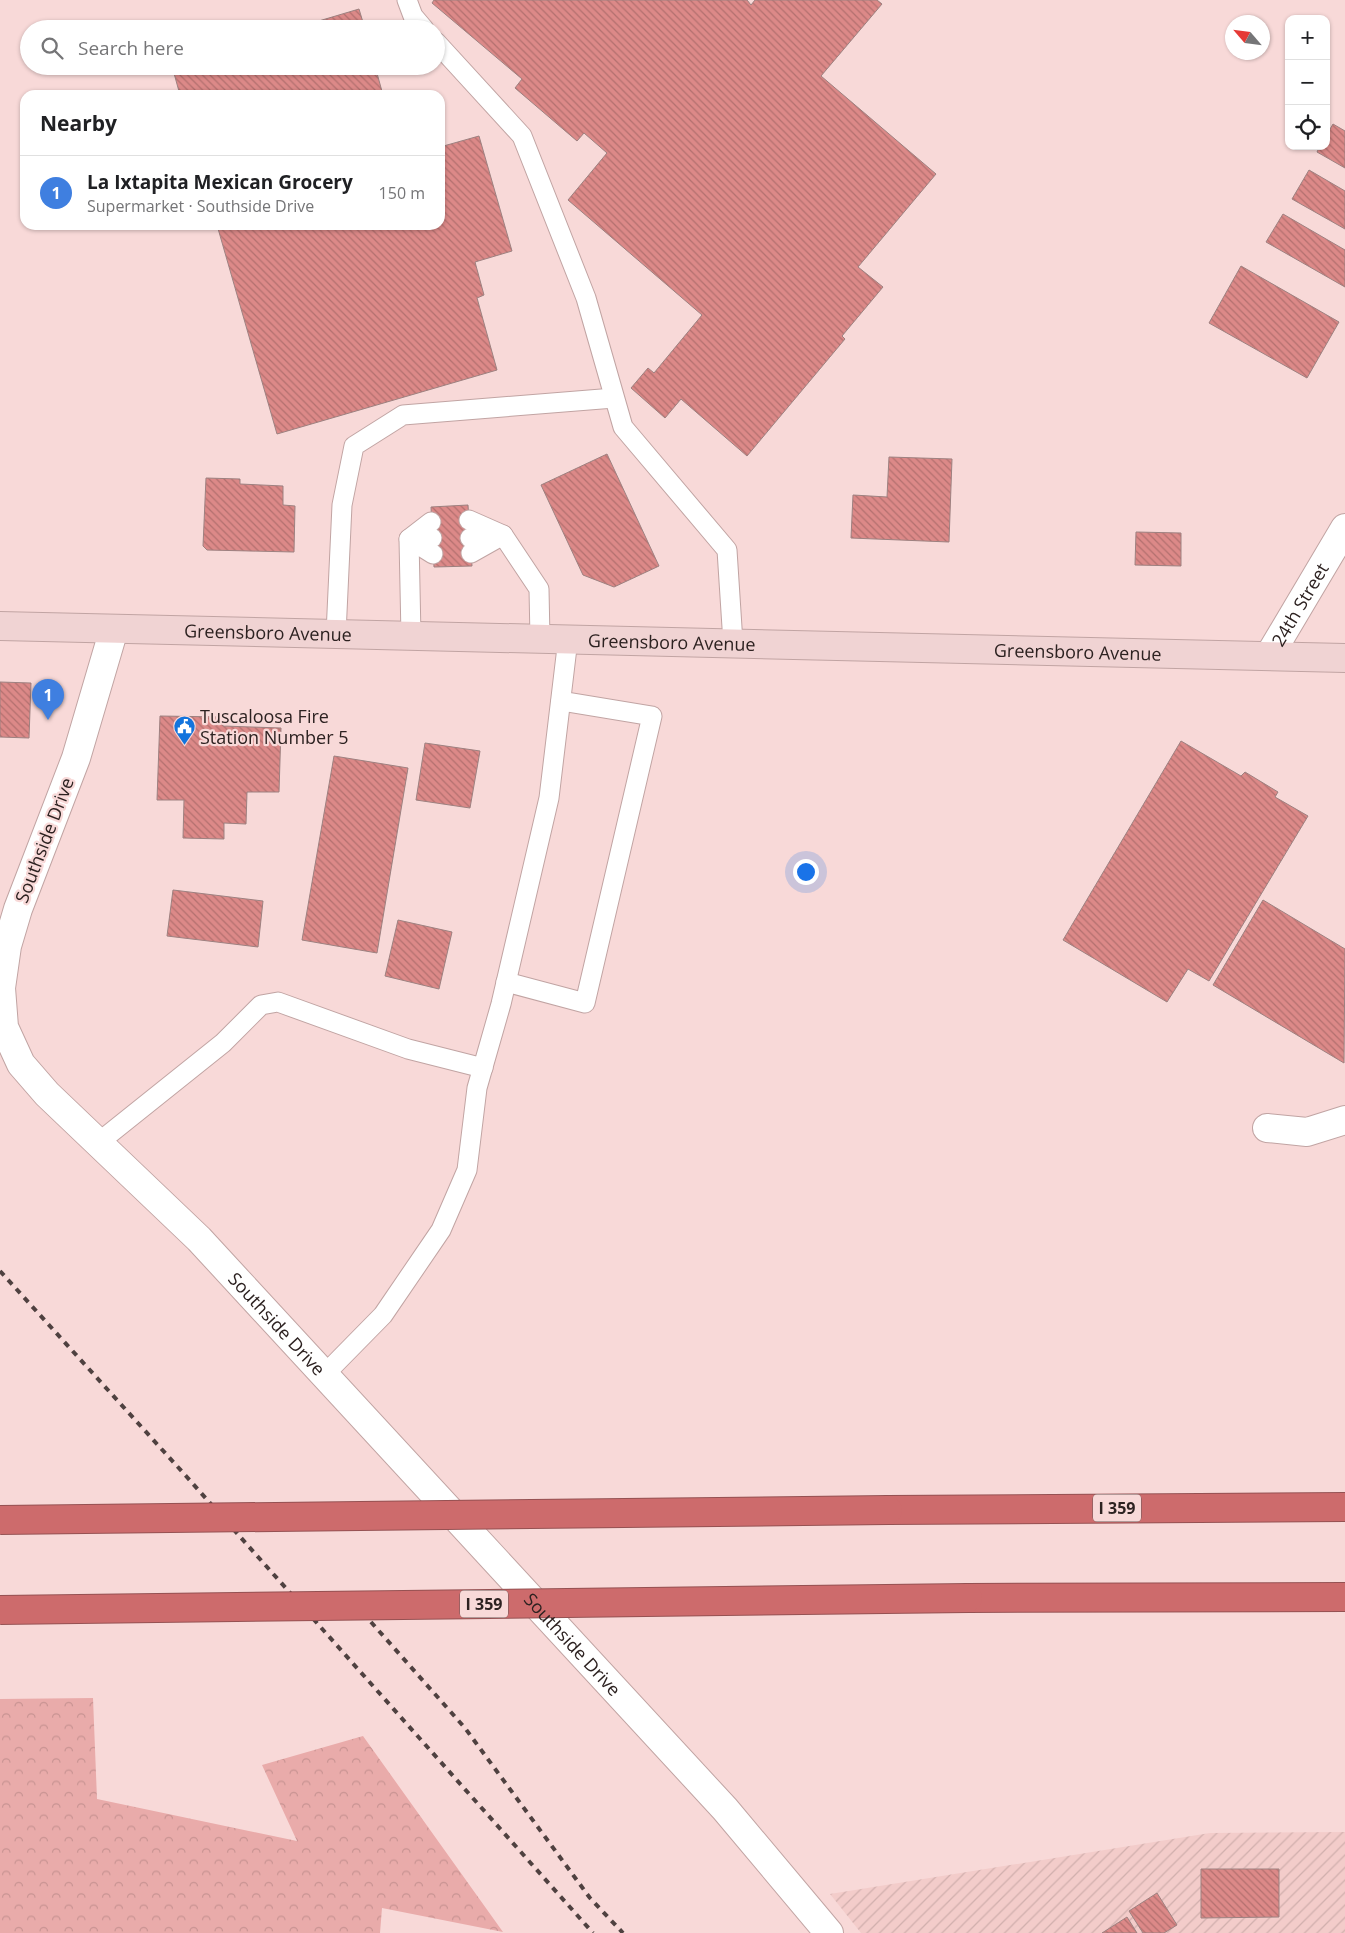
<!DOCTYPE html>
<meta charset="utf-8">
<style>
body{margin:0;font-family:"Open Sans",sans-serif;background:#f6f6f6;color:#202124}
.controls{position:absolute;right:15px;top:15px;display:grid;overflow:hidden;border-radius:10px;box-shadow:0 1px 4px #0004}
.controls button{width:45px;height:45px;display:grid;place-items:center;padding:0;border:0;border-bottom:1px solid #e0e0e0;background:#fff;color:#202124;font:25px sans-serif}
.compass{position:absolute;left:1225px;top:15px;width:45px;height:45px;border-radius:50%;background:#fff;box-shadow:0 1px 4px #0004;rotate:298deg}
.you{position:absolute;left:805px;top:871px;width:18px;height:18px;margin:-12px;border:4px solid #fff;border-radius:50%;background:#1a73e8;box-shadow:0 0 0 8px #1a73e833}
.badge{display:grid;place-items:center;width:32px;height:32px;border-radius:50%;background:#1374dd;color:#fff;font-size:16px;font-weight:700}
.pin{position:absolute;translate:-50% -41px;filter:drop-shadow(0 1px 2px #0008)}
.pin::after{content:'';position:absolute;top:26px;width:18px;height:15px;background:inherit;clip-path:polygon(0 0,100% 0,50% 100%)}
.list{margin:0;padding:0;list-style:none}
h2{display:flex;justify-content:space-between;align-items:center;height:65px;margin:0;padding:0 20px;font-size:21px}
h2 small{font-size:16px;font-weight:400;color:#757577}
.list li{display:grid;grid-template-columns:32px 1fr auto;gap:15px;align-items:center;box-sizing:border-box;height:75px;padding:0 20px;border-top:1px solid #e0e0e0}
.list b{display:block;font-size:19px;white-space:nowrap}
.list p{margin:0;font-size:16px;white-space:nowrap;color:#757577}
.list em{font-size:16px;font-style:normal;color:#757577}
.icon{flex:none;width:28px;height:28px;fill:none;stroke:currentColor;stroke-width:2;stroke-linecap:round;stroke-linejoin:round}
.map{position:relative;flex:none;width:1345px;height:1933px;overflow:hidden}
.search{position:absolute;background:#fff;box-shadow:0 1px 4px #0004;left:20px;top:20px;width:425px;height:55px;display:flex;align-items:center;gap:12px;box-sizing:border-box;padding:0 18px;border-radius:28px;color:#757577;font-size:19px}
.panel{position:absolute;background:#fff;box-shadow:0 1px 4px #0004;left:20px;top:90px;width:425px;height:140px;border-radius:15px}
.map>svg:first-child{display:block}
</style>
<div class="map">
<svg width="1345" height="1933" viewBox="0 0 1345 1933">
<defs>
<pattern id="industrial-furrows" width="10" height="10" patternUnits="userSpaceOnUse" patternTransform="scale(1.25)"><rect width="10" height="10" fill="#f3ccca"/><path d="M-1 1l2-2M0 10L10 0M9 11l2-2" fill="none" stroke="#d1afad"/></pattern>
<pattern id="forest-crowns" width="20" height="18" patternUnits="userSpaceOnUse" patternTransform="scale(1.25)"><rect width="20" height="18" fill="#e9abaa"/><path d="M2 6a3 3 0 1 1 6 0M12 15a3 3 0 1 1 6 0" fill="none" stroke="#c89392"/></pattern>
<pattern id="building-back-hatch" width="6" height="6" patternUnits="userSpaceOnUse" patternTransform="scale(1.25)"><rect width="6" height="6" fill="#dc8988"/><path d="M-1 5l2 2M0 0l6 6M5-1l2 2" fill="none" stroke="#b3706f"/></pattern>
</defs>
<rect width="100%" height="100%" fill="#f8d9d8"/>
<polygon fill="url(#industrial-furrows)" points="1345,1832 1345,1933 861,1933 830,1894 1210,1833"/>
<polygon fill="url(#forest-crowns)" points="93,1698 97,1799 297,1841 262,1765 363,1736 503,1932 382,1908 380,1933 0,1933 0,1699"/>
<g fill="url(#building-back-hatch)" stroke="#9d8180">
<polygon points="434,0 747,0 751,5 755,0 877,0 882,4 821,76 936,174 858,267 883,287 842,336 845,339 747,456 681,399 665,418 631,388 648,368 654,373 702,315 568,200 607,153 584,133 577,141 515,88 522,79 432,3"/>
<polygon points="359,9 365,29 292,29"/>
<polygon points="172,66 375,66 383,95 180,95"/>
<polygon points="1333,124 1345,131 1345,168 1317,152 1320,146 1326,146 1326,136"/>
<polygon points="479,136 512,251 475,262 484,295 477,298 497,370 277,434 217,225 440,225 440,147"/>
<polygon points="1309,170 1345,191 1345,229 1292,199"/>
<polygon points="1283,214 1345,250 1345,287 1266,242"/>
<polygon points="1241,266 1339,322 1307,378 1209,323"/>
<polygon points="607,454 659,566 614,587 583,575 541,485"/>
<polygon points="889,457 952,459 949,542 851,538 853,495 887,497"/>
<polygon points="206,478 240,479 240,484 283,486 283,505 295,506 294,552 207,550 203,546"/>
<polygon points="468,505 472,566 434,567 431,507"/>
<polygon points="1136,532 1181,533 1181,566 1135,565"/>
<polygon points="0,682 31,683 29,738 0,737"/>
<polygon points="160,716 224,717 223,726 281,728 279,792 247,792 246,824 224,823 224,839 183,838 184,800 157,800"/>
<polygon points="1181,741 1241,776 1245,772 1278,792 1275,797 1308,816 1209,981 1188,969 1167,1002 1063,940"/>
<polygon points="425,743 480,751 470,808 416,800"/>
<polygon points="334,756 408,768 377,953 302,940"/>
<polygon points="173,890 263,901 258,947 167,936"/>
<polygon points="1263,900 1345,949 1344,1063 1213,985"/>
<polygon points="398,920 452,932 439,989 385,976"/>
<polygon points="1201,1869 1279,1869 1279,1917 1201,1918"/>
<polygon points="1157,1893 1177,1925 1164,1933 1143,1933 1129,1911"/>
<polygon points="1127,1917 1137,1933 1102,1933"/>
</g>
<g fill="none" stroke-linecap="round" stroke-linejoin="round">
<defs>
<g id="service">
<polyline points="407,0 413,16 424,29"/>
<polyline points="436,42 522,136 586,298 623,427 727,550 733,643"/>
<polyline points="469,520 503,535 539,589 540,639"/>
<polyline points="431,522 409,539 433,554"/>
<polyline points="470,538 503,535 471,553"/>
<polyline points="336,634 342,505 354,446 403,415 614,398"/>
<polyline points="411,636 409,539 432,538"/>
<polyline points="506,982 585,1003 652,716 561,701"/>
<polyline points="98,1143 223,1043 261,1005 278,1002 408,1049 483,1068"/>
<polyline points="324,1375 383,1315 441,1230 467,1170 477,1088 501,1004 549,798 568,639"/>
</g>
<g id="minor">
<path id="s1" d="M 114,629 L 76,758 L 18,909 L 7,946 L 1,988 L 4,1027 L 21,1064 L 47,1094 L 199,1239 L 725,1809 L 829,1933"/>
<path id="s2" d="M 1269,656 L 1345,528"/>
<polyline points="1267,1128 1307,1132 1345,1120"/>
</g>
<g id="secondary">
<path id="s3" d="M 0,626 L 1345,658"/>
</g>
<g id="motorway">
<polyline points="888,1510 1345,1507"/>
<polyline points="968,1598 1345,1597"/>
</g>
</defs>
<use href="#service" stroke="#c1a4a3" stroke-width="21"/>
<use href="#minor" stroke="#c1a4a3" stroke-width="30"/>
<use href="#secondary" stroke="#c1a4a3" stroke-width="30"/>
<use href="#motorway" stroke="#955152" stroke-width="30"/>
<use href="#service" stroke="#fff" stroke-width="19"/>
<use href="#minor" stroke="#fff" stroke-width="28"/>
<use href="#secondary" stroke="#f0d3d3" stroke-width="28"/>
<use href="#motorway" stroke="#cd6b6c" stroke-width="28"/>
<g stroke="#4f4140" stroke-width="4" stroke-dasharray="6 6" stroke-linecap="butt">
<polyline points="0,1271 186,1476 593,1933"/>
<polyline points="363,1613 465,1728 590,1898 623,1933"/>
</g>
<defs>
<g id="motorway-bridge">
<polyline points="0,1520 888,1510"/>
<polyline points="0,1610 968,1598"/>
</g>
</defs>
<use href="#motorway-bridge" stroke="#955152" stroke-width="30" stroke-linecap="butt"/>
<use href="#motorway-bridge" stroke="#cd6b6c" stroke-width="28"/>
</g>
<defs>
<symbol id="civic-pin" viewBox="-11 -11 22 30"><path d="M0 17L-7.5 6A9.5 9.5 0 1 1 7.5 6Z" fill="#1374dd" stroke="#f8d9d8"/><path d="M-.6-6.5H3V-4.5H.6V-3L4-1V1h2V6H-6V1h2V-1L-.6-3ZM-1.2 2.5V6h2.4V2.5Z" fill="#fff"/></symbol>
</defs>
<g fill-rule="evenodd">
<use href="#civic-pin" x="172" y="714" width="25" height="34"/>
</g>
<g text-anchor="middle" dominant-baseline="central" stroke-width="4.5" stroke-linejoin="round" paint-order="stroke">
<g fill="#f8d9d8" stroke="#6a5958" stroke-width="1">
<rect x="1093" y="1494.5" width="48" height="27" rx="4"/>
<rect x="460" y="1590.5" width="48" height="27" rx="4"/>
</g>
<g font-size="16" font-weight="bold" fill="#2d2221">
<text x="1117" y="1508">I 359</text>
<text x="484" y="1604">I 359</text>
</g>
<g font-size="18" fill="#2d2221" stroke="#f8d9d8">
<text stroke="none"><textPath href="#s2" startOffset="60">24th Street</textPath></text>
<text stroke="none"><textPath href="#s3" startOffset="268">Greensboro Avenue</textPath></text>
<text stroke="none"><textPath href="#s3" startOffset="672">Greensboro Avenue</textPath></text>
<text stroke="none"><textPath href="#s3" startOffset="1078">Greensboro Avenue</textPath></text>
<text transform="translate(44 840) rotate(-69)">Southside Drive</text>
<text stroke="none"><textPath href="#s1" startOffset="822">Southside Drive</textPath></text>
<text stroke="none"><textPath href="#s1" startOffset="1258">Southside Drive</textPath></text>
</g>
<g font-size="18" fill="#2d2221" stroke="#f8d9d8" text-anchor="start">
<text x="200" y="716">Tuscaloosa Fire<tspan x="200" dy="21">Station Number 5</tspan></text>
</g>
</g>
</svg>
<div class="controls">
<button>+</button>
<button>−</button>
<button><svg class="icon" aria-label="locate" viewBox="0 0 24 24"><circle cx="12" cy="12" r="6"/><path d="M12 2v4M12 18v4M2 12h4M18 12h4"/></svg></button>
</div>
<svg class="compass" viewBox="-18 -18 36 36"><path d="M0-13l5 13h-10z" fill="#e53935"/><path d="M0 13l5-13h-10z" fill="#757577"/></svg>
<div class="you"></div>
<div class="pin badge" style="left:48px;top:720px;background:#3f7fe0">1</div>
<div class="search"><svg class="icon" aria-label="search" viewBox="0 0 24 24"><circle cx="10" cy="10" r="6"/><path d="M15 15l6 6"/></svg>Search here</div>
<section class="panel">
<h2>Nearby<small></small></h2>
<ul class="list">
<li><span class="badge" style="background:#3f7fe0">1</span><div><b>La Ixtapita Mexican Grocery</b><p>Supermarket · Southside Drive</p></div><em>150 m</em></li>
</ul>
</section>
</div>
